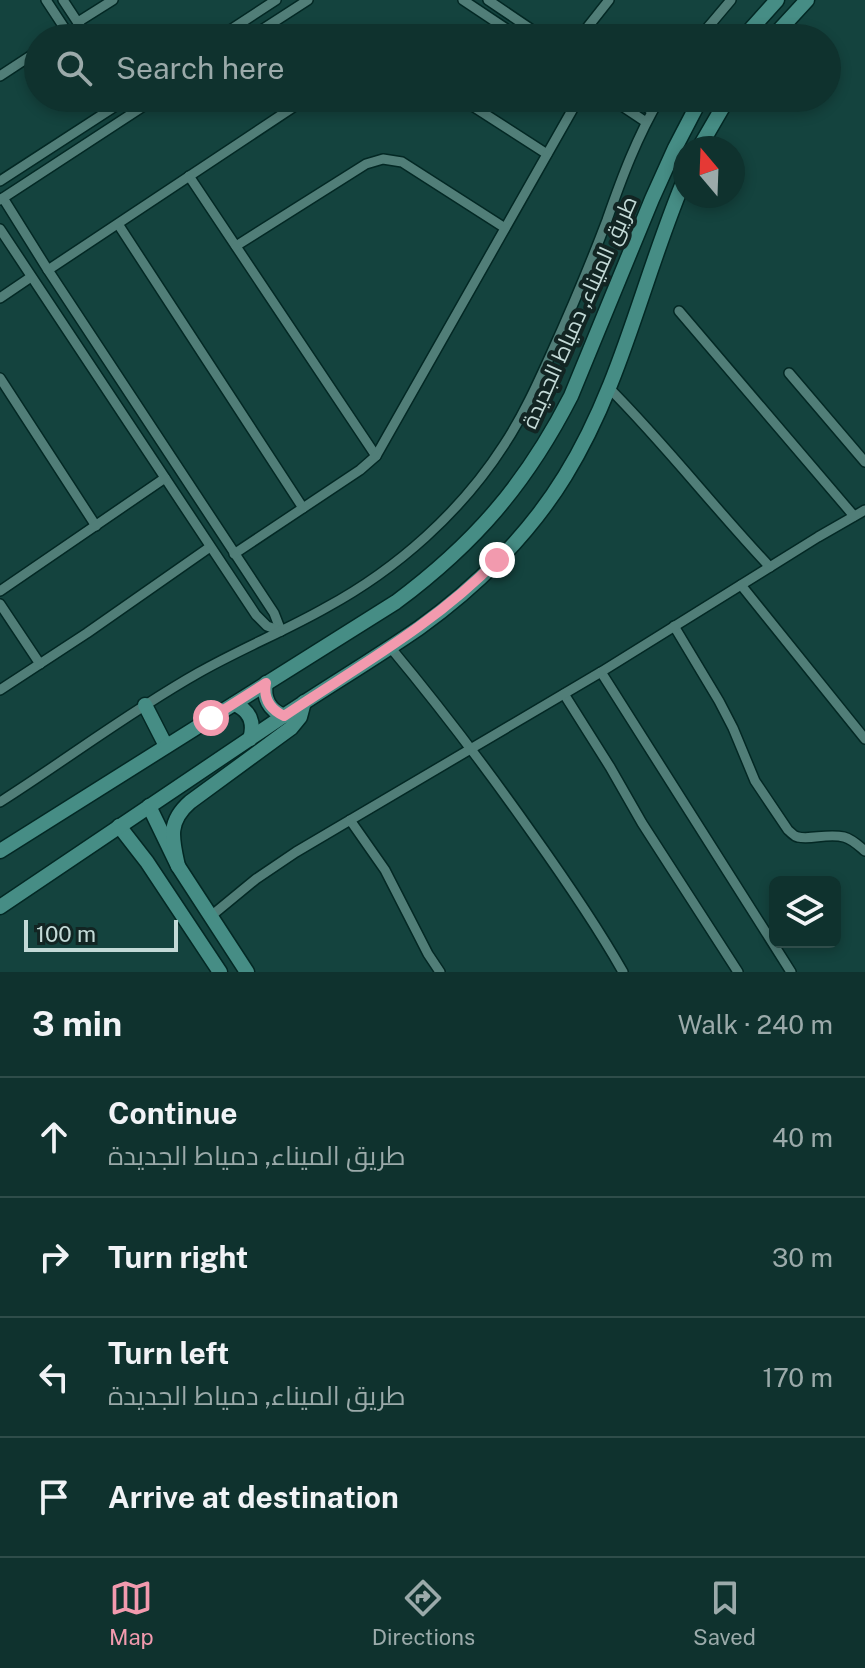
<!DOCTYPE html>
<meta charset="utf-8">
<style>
body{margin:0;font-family:"Public Sans",Cairo,sans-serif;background:#1d3e3a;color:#f1f3f6}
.controls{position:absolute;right:24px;bottom:24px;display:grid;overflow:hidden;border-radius:12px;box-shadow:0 4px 12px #0003}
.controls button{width:72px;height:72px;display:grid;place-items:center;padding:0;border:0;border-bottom:2px solid #2f4d4a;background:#0f322e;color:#f1f3f6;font:40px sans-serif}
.compass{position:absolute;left:673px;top:136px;width:72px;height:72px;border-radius:50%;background:#0f322e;box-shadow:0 4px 12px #0003;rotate:341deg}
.scale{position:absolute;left:24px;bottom:20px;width:154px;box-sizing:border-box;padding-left:8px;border:4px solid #c3dad7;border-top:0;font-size:22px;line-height:28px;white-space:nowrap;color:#c3dad7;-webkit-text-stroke:6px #122523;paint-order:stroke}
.stop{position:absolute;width:24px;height:24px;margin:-18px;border:6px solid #f29aae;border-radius:50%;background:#fff}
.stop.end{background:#f29aae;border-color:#fff;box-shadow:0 2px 8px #0008}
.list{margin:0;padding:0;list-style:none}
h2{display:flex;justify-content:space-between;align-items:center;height:104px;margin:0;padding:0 32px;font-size:34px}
h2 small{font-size:26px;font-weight:400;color:#9baaaa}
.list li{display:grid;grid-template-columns:52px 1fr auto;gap:24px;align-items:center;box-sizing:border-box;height:120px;padding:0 32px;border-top:2px solid #2f4d4a}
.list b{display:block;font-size:30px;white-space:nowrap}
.list p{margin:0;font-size:26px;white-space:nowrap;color:#9baaaa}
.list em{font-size:26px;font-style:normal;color:#9baaaa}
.icon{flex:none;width:44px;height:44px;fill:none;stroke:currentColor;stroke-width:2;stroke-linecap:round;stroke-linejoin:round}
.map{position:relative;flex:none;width:865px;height:972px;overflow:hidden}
.search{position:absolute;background:#0f322e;box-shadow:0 4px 12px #0003;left:24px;right:24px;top:24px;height:88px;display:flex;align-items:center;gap:20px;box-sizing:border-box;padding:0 28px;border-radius:44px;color:#9baaaa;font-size:30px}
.sheet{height:584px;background:#0f322e}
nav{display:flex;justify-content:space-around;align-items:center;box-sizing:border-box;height:112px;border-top:2px solid #2f4d4a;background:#0f322e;font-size:22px;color:#9baaaa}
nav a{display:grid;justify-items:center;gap:4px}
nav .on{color:#f29aae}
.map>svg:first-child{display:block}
</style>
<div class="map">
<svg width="865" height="972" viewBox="0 0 865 972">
<rect width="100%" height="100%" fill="#14433e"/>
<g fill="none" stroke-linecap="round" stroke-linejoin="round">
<defs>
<g id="minor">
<polyline points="46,0 71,38"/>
<polyline points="63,0 88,38"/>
<polyline points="463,0 520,38"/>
<polyline points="488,0 544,38"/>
<polyline points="78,22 113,0"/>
<polyline points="218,38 276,0"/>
<polyline points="249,38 308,0"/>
<polyline points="579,38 609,0"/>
<polyline points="699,38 731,0"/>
<polyline points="0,76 38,51"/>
<polyline points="460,98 547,154"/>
<polyline points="610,98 646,122"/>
<polyline points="633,98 652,111"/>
<polyline points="189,176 376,456"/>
<polyline points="0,181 128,98"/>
<polyline points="3,198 48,270 274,613 281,631"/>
<polyline points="0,200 156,98"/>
<polyline points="118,224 303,508"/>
<polyline points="0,229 256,615 267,626 281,631"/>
<polyline points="236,246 366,164 383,159 402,162 505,228"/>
<polyline points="48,270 307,98"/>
<polyline points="0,298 31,277"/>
<polyline points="679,311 854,516"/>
<polyline points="789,373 865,462"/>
<polyline points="0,378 96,526"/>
<path d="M 609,388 C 666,445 715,509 770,567"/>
<polyline points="234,554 360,470 376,456 579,98"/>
<polyline points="741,585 865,739"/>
<polyline points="0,591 165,478"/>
<polyline points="0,604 40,664"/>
<path d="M 674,626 L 719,701 L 733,728 L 755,781 L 788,830 C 792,833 793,836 798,837 C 811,840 827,833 844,837 C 852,839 858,845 865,851"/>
<path d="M 390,647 C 440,707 487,769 532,833 C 564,878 596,924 623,972"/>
<polyline points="601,672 791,972"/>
<polyline points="0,690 87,633 210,547"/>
<polyline points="564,694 610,767 642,823 738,972"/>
<path d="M 0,802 C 66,760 129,712 198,673 C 240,649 285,631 327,607 C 397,569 461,512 504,445 C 523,416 537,385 551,354 C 571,310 590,265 607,220 C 622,177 637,137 660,98"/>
<polyline points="350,820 385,870 428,954 440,972"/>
<polyline points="211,916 256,879 296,852 601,672 818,537 865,510"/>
</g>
<g id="primary">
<polyline points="743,38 777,0"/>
<polyline points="772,38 807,0"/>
<polyline points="699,148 728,98"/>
<path d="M 266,683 C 263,698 269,710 284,716"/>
<path d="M 234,704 C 250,710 255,723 250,739"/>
<polyline points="145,705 166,746"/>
<polyline points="149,806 178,866 247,972"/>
<polyline points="119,826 147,862 220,972"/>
<path d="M 0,851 L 396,602 C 475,543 526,484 571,396 L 652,199 L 675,148 L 701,98"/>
<path d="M 178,866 C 172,839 167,822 190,802 L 291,728 L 300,717 L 304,702"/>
<path d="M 0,907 C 94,844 188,780 282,717 C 327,687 374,659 419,628 C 475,588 529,535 565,476 C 622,384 643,277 685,178"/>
</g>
</defs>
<use href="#minor" stroke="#032824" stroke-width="12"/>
<use href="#primary" stroke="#032824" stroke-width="17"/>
<use href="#minor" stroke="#517e78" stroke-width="9"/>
<use href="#primary" stroke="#468d85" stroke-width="14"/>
</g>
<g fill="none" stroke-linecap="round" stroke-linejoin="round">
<path stroke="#f29aae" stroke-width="10" d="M 211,718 L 266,683 C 263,698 270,709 284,716 C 357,667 435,624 497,560"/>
</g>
<g text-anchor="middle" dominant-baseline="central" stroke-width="8" stroke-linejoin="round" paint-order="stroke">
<g font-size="22" fill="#c3dad7" stroke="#122523">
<text transform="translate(579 312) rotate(-66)">طريق الميناء, دمياط الجديدة</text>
</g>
</g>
</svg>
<div class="controls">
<button><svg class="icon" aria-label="layers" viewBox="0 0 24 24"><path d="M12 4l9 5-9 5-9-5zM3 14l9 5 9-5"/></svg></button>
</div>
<svg class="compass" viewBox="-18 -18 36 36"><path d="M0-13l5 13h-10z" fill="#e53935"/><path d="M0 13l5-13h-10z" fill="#9baaaa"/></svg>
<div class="scale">100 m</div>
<div class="stop" style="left:211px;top:718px"></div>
<div class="stop end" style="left:497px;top:560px"></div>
<div class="search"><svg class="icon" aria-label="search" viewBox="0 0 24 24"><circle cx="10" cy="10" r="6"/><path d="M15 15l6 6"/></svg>Search here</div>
</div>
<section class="sheet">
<h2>3 min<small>Walk · 240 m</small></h2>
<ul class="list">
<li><svg class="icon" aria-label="ahead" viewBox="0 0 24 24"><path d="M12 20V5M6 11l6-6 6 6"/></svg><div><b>Continue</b><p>طريق الميناء, دمياط الجديدة</p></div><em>40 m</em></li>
<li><svg class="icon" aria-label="right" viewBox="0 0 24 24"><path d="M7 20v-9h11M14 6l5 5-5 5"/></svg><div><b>Turn right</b></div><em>30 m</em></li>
<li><svg class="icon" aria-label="left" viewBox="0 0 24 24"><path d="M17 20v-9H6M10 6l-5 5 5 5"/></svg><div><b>Turn left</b><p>طريق الميناء, دمياط الجديدة</p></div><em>170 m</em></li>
<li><svg class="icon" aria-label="arrive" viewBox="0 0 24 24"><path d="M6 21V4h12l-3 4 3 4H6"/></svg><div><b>Arrive at destination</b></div></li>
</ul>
</section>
<nav>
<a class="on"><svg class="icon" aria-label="map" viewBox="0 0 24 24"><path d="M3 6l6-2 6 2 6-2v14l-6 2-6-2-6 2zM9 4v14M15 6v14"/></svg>Map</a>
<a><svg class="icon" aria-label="directions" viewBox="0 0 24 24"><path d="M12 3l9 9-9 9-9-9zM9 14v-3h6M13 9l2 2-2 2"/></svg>Directions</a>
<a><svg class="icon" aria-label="saved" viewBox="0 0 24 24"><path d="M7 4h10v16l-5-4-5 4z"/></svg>Saved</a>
</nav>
